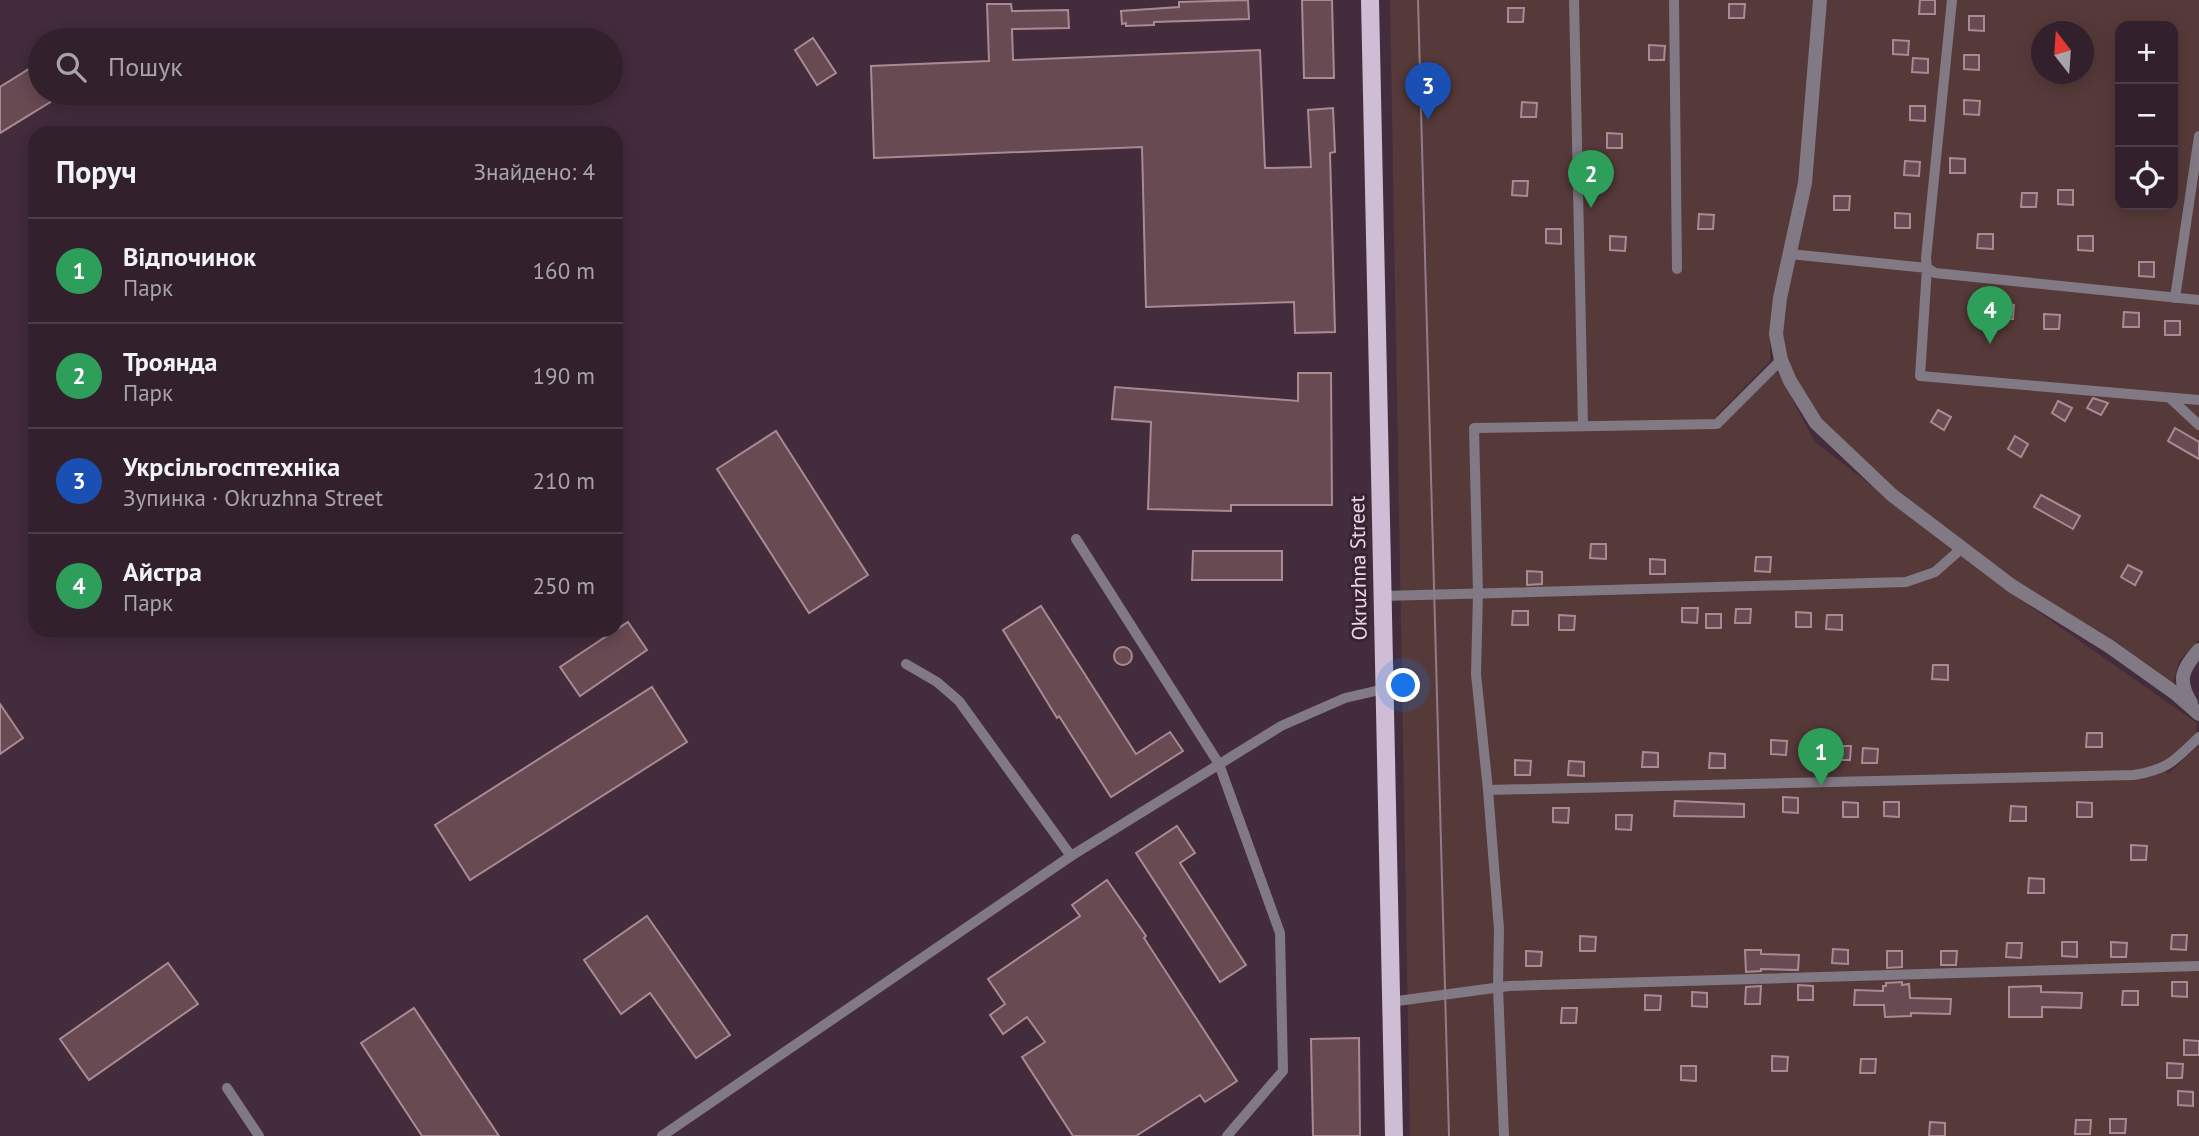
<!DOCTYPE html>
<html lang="uk">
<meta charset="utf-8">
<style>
body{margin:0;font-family:"PT Sans",sans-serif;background:#3d2e39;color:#f1f3f6}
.controls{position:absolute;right:21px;top:21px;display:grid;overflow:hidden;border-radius:14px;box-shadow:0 4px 18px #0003}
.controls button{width:63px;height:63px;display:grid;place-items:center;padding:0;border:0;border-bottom:2px solid #4d3e49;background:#32212d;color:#f1f3f6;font:35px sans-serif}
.compass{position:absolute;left:2031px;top:21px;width:63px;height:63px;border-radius:50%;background:#32212d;box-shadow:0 4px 18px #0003;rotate:343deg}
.you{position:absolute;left:1404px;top:686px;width:24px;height:24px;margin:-18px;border:5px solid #fff;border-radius:50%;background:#1a73e8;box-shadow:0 0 0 10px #1a73e833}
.badge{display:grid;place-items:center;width:46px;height:46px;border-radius:50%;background:#95b2f1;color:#fff;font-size:23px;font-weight:700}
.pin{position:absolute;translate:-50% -58px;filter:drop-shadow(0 2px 4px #0008)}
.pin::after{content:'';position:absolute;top:37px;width:24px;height:21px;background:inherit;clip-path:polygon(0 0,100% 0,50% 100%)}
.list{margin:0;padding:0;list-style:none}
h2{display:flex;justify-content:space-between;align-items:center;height:91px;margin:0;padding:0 28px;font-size:30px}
h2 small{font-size:23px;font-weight:400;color:#a8a3aa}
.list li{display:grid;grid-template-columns:46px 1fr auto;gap:21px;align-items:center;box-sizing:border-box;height:105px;padding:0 28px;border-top:2px solid #4d3e49}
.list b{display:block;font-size:26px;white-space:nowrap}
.list p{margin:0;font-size:23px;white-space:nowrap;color:#a8a3aa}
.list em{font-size:23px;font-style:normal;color:#a8a3aa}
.icon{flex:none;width:38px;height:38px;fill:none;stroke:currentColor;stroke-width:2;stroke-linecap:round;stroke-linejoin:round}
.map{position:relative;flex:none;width:2199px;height:1136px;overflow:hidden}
.search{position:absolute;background:#32212d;box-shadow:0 4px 18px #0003;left:28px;top:28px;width:595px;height:77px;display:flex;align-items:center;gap:18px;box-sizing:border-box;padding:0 24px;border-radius:38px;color:#a8a3aa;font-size:26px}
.panel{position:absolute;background:#32212d;box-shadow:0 4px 18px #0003;left:28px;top:126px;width:595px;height:511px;border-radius:21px}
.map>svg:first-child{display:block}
</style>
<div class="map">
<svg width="2199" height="1136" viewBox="0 0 2199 1136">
<rect width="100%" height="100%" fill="#432c3c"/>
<g fill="#563a39" fill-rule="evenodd">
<polygon points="1390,0 1814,0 1800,181 1770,336 1770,361 1716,416 1725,423 1777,371 1815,442 2007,590 2197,723 2196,733 2169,761 2158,766 2168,774 2199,745 2199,1136 1410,1136"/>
<path d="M 1827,0 L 2199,0 L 2199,640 L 2179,661 L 2173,684 L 2114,640 L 2017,582 L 1901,497 L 1822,423 L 1793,378 L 1781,335 ZM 2120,26 L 2173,26 L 2173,205 L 2120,205 ZM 2042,32 L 2084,32 L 2084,74 L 2042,74 Z"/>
</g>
<g fill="#684a53" stroke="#aa8993" stroke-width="2">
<polygon points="1248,0 1249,19 1154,22 1154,25 1126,26 1126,23 1122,24 1121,11 1179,7 1179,2"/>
<polygon points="1302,0 1332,0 1334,78 1304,78"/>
<polygon points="1920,0 1935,0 1935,14 1919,14"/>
<polygon points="987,4 1011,4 1012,11 1068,10 1069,28 1012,29 1013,60 1260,50 1265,168 1311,167 1308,110 1333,108 1335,152 1330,153 1335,332 1295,333 1294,302 1146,307 1142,147 874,158 871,66 989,61"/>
<polygon points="1729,4 1745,4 1744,18 1729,18"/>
<polygon points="1508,8 1524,8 1523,22 1508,22"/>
<polygon points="1969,16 1984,16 1984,31 1969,30"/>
<polygon points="813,38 836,73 817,85 795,50"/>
<polygon points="1893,40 1909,41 1908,55 1893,54"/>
<polygon points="1649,45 1665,46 1664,60 1649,60"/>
<polygon points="1964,55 1979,55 1979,70 1964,69"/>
<polygon points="1913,58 1928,59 1928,73 1912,72"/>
<polygon points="40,62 40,93 65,93 0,133 0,87"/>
<polygon points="1964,100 1980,101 1979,115 1964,114"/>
<polygon points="1522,102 1537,103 1536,117 1521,117"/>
<polygon points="1910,106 1925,106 1925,121 1910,120"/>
<polygon points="1607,133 1622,134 1622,148 1607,148"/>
<polygon points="1950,158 1965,159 1965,173 1950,173"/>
<polygon points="1905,161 1920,162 1919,176 1904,175"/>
<polygon points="1513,181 1528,181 1527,196 1512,195"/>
<polygon points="2058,190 2073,190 2073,205 2058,204"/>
<polygon points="2022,193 2037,193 2036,207 2021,207"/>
<polygon points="1834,196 1850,196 1849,210 1834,210"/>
<polygon points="1895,213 1910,214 1910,228 1895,228"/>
<polygon points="1699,214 1714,215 1713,229 1698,229"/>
<polygon points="1546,229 1561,229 1561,244 1546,243"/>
<polygon points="1978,234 1993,234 1993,249 1977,248"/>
<polygon points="1610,236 1626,237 1625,251 1610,250"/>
<polygon points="2078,236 2093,236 2093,251 2078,250"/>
<polygon points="2139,262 2154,262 2154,277 2139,276"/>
<polygon points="1998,304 2014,305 2013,319 1998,319"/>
<polygon points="2124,312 2139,313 2139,327 2123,327"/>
<polygon points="2044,314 2060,315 2059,329 2044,329"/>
<rect x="2165" y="321" width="15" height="14"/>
<polygon points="1298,373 1331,373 1332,505 1231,505 1231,511 1148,509 1151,422 1112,419 1115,387 1298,401"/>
<polygon points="2093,398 2108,403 2101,415 2087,408"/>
<polygon points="2058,401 2072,408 2065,421 2052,413"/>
<polygon points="1938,410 1951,417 1944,430 1931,422"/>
<polygon points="2175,428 2199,442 2199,459 2168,441"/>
<polygon points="776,431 868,575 809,613 717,469"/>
<polygon points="2015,436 2028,444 2021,457 2008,449"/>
<polygon points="2041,495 2080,516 2073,529 2034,507"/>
<polygon points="1591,544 1606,544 1606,559 1590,558"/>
<polygon points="1193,551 1282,551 1282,580 1192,580"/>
<polygon points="1756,557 1771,557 1770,572 1755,571"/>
<polygon points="1650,559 1665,560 1665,574 1650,574"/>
<polygon points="2128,565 2142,572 2135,585 2121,577"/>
<polygon points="1527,571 1542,572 1542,584 1527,585"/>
<polygon points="1041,606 1136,754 1170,732 1183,751 1111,797 1059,716 1057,718 1003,630"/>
<polygon points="1682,608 1698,608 1697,623 1682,622"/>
<polygon points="1736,609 1751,609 1750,623 1735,623"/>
<polygon points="1513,611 1528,611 1528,625 1512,625"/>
<polygon points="1796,612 1811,613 1811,627 1796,627"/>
<rect x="1706" y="614" width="15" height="14"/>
<polygon points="1559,615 1575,616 1574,630 1559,630"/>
<polygon points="1827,615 1842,615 1842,630 1826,629"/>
<polygon points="628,622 647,650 580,696 560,667"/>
<circle cx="1123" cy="656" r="9"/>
<polygon points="1933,665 1948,665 1948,680 1932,679"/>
<polygon points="652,687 687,742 470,880 435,825"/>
<polygon points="0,704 23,738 0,754"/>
<polygon points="2087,733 2102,733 2102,747 2086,747"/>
<polygon points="1771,740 1787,741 1786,755 1771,754"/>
<polygon points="1835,746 1851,746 1850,760 1835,760"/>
<polygon points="1863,748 1878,749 1877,763 1862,763"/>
<polygon points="1643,752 1658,753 1658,767 1642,767"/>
<polygon points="1710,753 1725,754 1725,768 1709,768"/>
<polygon points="1515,760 1531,761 1530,775 1515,775"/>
<polygon points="1569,761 1584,762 1584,776 1568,775"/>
<polygon points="1783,797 1798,798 1798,813 1783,812"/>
<polygon points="1675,801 1744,804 1744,817 1674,816"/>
<polygon points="1843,802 1858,803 1858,817 1843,817"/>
<polygon points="1884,802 1899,802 1899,817 1884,816"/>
<polygon points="2077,802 2092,803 2092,817 2077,817"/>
<polygon points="2011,806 2026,807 2026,821 2010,821"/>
<polygon points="1553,808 1569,808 1568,823 1553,822"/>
<polygon points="1616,815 1632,815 1631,830 1616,829"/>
<polygon points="1177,826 1195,853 1180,863 1246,965 1220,982 1136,853"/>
<polygon points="2131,845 2147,846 2146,860 2131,860"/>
<polygon points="2029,878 2044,879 2044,893 2028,893"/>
<polygon points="1107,880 1146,936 1144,938 1237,1081 1205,1102 1200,1095 1136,1136 1073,1136 1022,1057 1045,1042 1027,1017 1003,1034 990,1015 1005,1004 988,979 1080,916 1072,905"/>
<polygon points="647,916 730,1035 696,1058 650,993 621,1014 584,960"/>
<polygon points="2172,935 2187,935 2186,950 2171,949"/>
<polygon points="1580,936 1596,937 1595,951 1580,951"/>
<polygon points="2062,942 2077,942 2077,957 2062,956"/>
<polygon points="2111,942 2127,943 2126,957 2111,957"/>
<polygon points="2007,943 2022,943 2021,958 2006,957"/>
<polygon points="1833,949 1848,950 1848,964 1832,963"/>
<polygon points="1745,950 1761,950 1761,954 1799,955 1798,970 1761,969 1761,971 1746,972"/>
<polygon points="1526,951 1542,952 1541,966 1526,966"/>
<polygon points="1887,951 1902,951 1902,967 1887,968"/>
<polygon points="1941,951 1957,951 1956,965 1941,965"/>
<polygon points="168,963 198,1004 89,1080 60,1039"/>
<polygon points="1902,982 1902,985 1909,984 1910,998 1951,999 1950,1014 1911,1013 1911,1016 1885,1017 1884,1005 1854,1005 1855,990 1883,991 1883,986 1886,986 1886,983"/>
<polygon points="2172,982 2187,982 2187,997 2172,996"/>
<polygon points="1798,985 1813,986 1813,1000 1798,1000"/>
<polygon points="1761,986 1760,1004 1745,1004 1746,987"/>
<polygon points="2041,986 2041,992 2082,993 2081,1008 2042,1007 2042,1017 2009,1017 2009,987"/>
<polygon points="2123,991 2138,991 2138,1005 2122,1005"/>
<polygon points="1692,992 1707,993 1707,1007 1692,1006"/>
<polygon points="1645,995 1661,996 1660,1010 1645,1010"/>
<polygon points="414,1008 499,1136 422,1136 361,1043"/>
<polygon points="1562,1008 1577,1008 1576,1023 1561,1023"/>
<polygon points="1359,1038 1360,1136 1313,1136 1311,1039"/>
<polygon points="2184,1040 2199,1041 2199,1055 2184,1055"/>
<polygon points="1772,1056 1788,1057 1787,1071 1772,1071"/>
<polygon points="1861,1059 1876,1059 1875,1073 1860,1073"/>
<polygon points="2167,1063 2183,1064 2182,1078 2167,1078"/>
<polygon points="1681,1066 1696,1066 1696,1081 1681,1080"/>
<polygon points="2178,1091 2193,1092 2193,1106 2178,1105"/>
<polygon points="2110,1119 2126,1119 2125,1133 2110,1133"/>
<polygon points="2076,1120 2091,1120 2090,1134 2075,1134"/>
<polygon points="1930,1122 1945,1123 1945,1136 1929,1136"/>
</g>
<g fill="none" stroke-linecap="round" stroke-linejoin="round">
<g stroke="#817984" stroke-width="10">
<polyline points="1574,0 1583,426"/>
<polyline points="1674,0 1677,269"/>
<polyline points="1952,0 1926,258 1927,268 1935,273 2199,300"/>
<polyline points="1790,254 1927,268 1920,376 2199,400"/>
<polyline points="2175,298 2199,136"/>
<polyline points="2170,398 2199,425"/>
<polyline points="1076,539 1219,764 1280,933 1283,1071 1227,1136"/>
<polyline points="1382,596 1906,582 1935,572 1962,548"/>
<polyline points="906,664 937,682 959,701 1071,856 1281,726 1345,698 1384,689"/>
<path d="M 1488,790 L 2134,775 C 2169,769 2174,761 2199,737"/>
<polyline points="1390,1002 1509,986 2199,966"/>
<polyline points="227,1088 259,1136"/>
<polyline points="662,1136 1071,856"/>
<polyline points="1504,1136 1498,987 1499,929 1488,790 1476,674 1478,593 1474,428 1717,424 1781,360"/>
</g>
<g stroke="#817984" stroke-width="14">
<polyline points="1820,0 1805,183 1780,298 1776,334 1781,360 1790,381 1816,423 1892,495 2012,586 2109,646 2175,693 2199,714"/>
<path d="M 2191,703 C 2177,680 2182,669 2199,650"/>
</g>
<polyline stroke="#cebdd4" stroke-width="18" points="1370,0 1394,1136"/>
<polyline stroke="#907c8a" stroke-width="2" points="1418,0 1449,1136"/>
</g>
<g text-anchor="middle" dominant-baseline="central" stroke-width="6" stroke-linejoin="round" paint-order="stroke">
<g font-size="21" fill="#e8d8e3" stroke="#392232">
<text transform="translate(1358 568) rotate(-91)">Okruzhna Street</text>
</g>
</g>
</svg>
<div class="controls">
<button>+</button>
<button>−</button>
<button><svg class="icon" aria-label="locate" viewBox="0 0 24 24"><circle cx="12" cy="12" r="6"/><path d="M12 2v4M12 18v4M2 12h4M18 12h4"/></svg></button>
</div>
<svg class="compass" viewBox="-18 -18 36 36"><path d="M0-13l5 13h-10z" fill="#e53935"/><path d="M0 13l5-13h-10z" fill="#a8a3aa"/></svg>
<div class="you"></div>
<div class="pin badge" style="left:1821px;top:786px;background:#2e9e5b">1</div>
<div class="pin badge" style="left:1591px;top:208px;background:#2e9e5b">2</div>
<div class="pin badge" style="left:1428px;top:120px;background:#1a4fb4">3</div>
<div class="pin badge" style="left:1990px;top:344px;background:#2e9e5b">4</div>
<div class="search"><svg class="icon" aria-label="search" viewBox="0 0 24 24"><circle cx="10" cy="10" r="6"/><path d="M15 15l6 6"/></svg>Пошук</div>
<section class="panel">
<h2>Поруч<small>Знайдено: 4</small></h2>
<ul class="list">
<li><span class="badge" style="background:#2e9e5b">1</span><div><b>Відпочинок</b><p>Парк</p></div><em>160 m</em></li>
<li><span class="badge" style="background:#2e9e5b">2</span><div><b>Троянда</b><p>Парк</p></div><em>190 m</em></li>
<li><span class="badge" style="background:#1a4fb4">3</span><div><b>Укрсільгосптехніка</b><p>Зупинка · Okruzhna Street</p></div><em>210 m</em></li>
<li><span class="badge" style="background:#2e9e5b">4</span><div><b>Айстра</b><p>Парк</p></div><em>250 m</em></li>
</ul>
</section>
</div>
